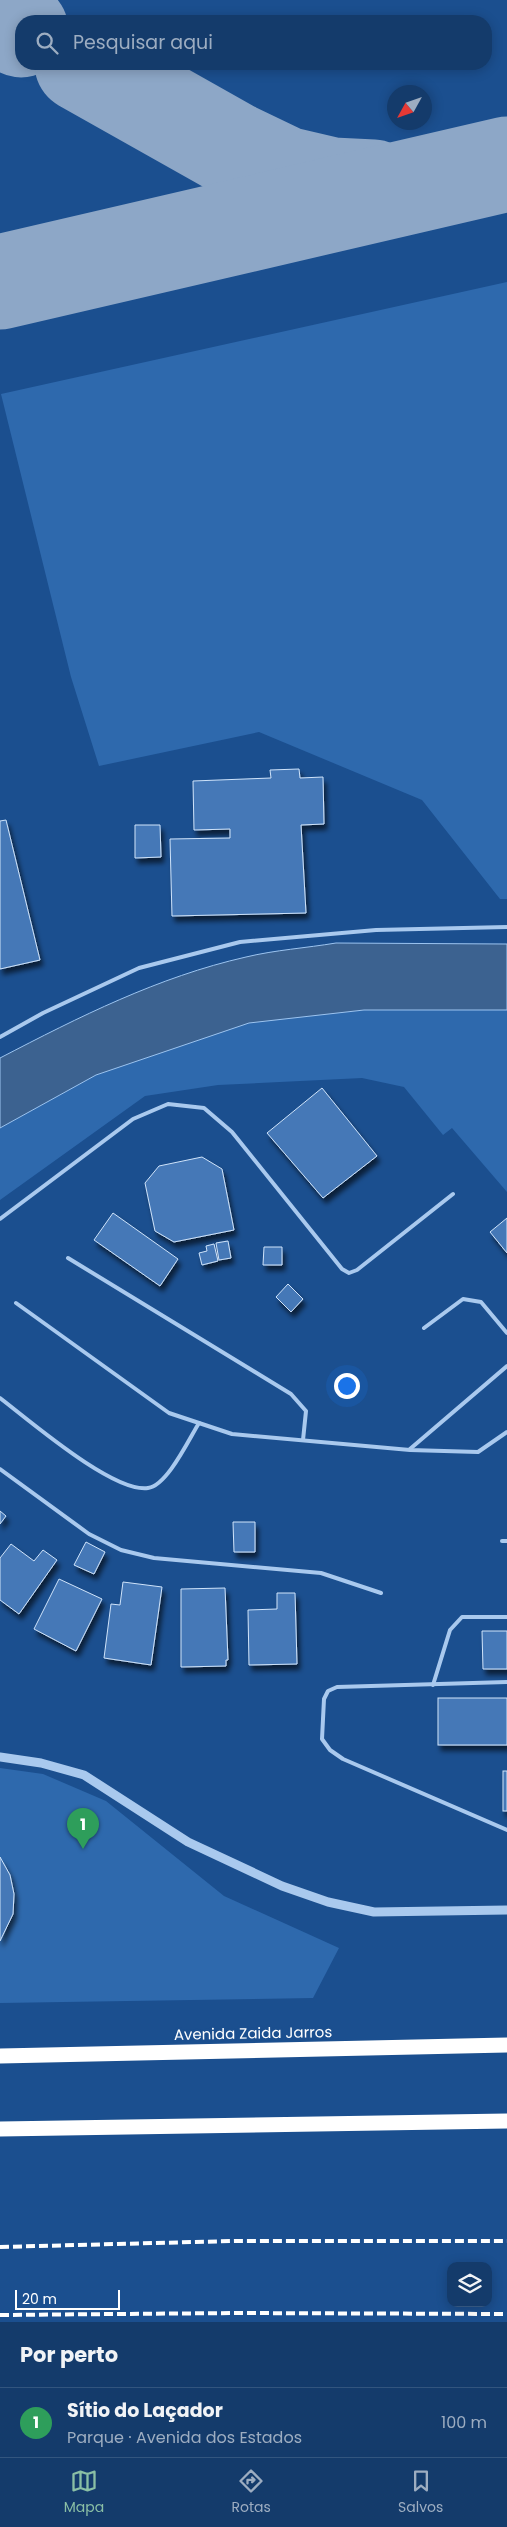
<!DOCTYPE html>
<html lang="pt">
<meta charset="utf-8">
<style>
body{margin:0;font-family:Poppins,sans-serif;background:#1d4271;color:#f1f3f6}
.controls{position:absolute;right:15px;bottom:15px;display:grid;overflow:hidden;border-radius:10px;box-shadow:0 2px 12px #0003}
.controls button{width:45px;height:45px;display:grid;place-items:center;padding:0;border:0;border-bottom:1px solid #33557e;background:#143b6b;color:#f1f3f6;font:25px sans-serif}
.compass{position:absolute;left:387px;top:85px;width:45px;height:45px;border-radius:50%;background:#143b6b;box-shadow:0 2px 12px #0003;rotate:230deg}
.scale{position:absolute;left:15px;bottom:12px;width:105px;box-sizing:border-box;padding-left:5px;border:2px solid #fff;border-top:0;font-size:14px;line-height:18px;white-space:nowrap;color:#fff;-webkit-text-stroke:4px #1b4f8f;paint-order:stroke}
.you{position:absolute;left:346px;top:1385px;width:18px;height:18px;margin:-12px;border:4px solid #fff;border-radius:50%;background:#1a73e8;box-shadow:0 0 0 8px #1a73e833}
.badge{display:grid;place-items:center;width:32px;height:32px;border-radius:50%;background:#8abfa5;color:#fff;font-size:16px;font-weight:700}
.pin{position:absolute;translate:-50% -41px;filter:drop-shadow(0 1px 2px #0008)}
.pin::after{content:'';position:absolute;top:26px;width:18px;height:15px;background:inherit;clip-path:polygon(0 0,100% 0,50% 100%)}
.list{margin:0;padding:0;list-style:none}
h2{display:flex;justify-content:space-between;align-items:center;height:65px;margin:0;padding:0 20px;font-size:21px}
h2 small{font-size:16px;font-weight:400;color:#9dadc1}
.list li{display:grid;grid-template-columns:32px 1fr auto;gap:15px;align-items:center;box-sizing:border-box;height:70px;padding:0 20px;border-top:1px solid #33557e}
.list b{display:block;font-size:19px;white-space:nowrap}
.list p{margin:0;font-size:16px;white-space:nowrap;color:#9dadc1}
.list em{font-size:16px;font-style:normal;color:#9dadc1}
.icon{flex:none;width:28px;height:28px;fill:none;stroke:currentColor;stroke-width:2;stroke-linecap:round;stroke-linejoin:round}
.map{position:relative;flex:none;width:507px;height:2322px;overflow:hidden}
.search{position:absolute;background:#143b6b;box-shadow:0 2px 12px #0003;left:15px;right:15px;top:15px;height:55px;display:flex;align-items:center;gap:12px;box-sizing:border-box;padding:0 18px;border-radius:20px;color:#9dadc1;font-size:19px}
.sheet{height:135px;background:#143b6b}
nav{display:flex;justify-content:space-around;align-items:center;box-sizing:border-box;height:70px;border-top:1px solid #33557e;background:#143b6b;font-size:14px;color:#9dadc1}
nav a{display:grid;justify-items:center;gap:2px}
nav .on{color:#8abfa5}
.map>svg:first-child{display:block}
</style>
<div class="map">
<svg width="507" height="2322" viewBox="0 0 507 2322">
<defs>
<filter id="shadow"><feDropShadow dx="3" dy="5.5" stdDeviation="2.5" flood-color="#0009"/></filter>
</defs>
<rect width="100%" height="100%" fill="#1b4f8f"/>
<g fill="#2e69ad">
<polygon points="507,282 507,899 500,899 422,800 259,732 99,766 71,677 1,394"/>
<polygon points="364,1010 507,1010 507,1192 452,1128 443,1135 404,1087 362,1078 218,1085 145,1096 0,1200 0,1128 96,1075 249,1022"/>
<polygon points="0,1768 43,1774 106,1801 224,1896 339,1948 313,1998 0,2003"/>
</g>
<path fill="#3c6290" stroke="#9cc4f0" d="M 336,943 L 507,944 L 507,1010 L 364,1010 L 249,1023 L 96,1075 L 0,1128 L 0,1058 C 79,1017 158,977 246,957 C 275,950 306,948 336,943 Z"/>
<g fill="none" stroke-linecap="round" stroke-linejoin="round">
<g stroke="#8da7c7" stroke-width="95">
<polyline points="0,18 21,30"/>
<polyline points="82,64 233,149 285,174 332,185 373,187"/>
<polyline points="0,282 507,164"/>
</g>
</g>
<g fill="#4478b7" stroke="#cfe3fa" filter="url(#shadow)">
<polygon points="299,769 300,778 323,777 324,824 301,825 306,913 172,916 170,839 230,838 230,829 194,830 193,781 271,778 270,770"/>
<polygon points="6,820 40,960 0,969 0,821"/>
<polygon points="135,825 160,825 161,857 135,858"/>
<polygon points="322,1088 377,1156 323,1198 267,1133"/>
<polygon points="202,1157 222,1169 234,1230 174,1242 155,1231 145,1183 159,1166"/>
<polygon points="113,1213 178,1259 160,1286 94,1240"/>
<polygon points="507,1218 507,1253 490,1232"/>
<polygon points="228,1241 231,1258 219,1260 216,1243"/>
<polygon points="214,1244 218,1261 202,1265 199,1253 207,1251 206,1246"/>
<polygon points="264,1247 282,1247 282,1265 263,1265"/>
<polygon points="288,1284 303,1299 291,1312 276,1297"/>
<polygon points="0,1511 6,1516 0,1524"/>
<polygon points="233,1522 255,1522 255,1552 234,1552"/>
<polygon points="86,1542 105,1552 94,1574 74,1565"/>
<polygon points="11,1544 34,1561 43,1550 57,1560 19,1614 0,1600 0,1558"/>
<polygon points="59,1579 102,1599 76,1651 34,1629"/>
<polygon points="123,1582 162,1587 151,1665 104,1658 111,1604 120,1605"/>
<polygon points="225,1588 228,1660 226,1660 226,1666 181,1667 181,1589"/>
<polygon points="277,1593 295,1593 297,1664 249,1665 248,1610 277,1609"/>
<polygon points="482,1631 507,1631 507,1669 483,1669"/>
<rect x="438" y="1698" width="69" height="47"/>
<rect x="503" y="1771" width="4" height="40"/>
<polygon points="0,1857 10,1875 14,1894 13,1914 0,1941"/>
</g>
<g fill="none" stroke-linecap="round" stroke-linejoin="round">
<g stroke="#a9c9ee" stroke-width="4">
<polyline points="0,1037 43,1013 139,968 240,942 376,930 507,927"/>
<polyline points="0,1219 133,1119 168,1104 204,1108 232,1132 342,1269 349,1273 357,1270 453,1194"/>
<polyline points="68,1258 291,1394 306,1411 303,1440"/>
<polyline points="16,1303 169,1413 232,1434 410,1450 478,1452 507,1432"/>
<polyline points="424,1328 463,1299 481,1302 507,1333"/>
<path d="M 0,1398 C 29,1420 113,1493 148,1488 C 167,1486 189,1439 199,1423"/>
<polyline points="410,1449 507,1366"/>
<polyline points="0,1469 89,1534 121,1550 154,1558 321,1573 381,1593"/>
<polyline points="502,1541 507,1541"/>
<polyline points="507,1682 337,1687 328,1691 324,1699 322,1739 330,1750 343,1759 507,1830"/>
<polyline points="433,1685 450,1630 462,1617 507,1617"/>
</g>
<polyline stroke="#a9c9ee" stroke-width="9" points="0,1757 41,1763 84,1775 188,1842 282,1886 328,1902 374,1912 507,1910"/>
<g stroke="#fff" stroke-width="15">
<polyline points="0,2056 507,2045"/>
<polyline points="0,2129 507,2121"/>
</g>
<g stroke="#fff" stroke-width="4" stroke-dasharray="9 4" stroke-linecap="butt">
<polyline points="0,2247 234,2241 507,2241"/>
<polyline points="0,2315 236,2313 507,2314"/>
</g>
</g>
<g text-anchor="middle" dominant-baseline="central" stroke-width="4.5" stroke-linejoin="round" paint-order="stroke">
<g font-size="15" fill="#fff" stroke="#1b4f8f">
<text transform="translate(253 2033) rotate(-1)">Avenida Zaida Jarros</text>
</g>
</g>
</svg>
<div class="controls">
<button><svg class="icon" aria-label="layers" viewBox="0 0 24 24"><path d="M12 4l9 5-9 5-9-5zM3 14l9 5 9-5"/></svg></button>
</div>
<svg class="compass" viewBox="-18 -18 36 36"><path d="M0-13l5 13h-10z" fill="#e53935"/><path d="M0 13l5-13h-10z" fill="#9dadc1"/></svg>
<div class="scale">20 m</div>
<div class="you"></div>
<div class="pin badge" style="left:83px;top:1849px;background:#2e9e5b">1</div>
<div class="search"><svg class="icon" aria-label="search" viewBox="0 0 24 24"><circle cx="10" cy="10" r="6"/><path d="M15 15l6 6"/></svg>Pesquisar aqui</div>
</div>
<section class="sheet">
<h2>Por perto<small></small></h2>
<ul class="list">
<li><span class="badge" style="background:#2e9e5b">1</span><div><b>Sítio do Laçador</b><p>Parque · Avenida dos Estados</p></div><em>100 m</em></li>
</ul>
</section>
<nav>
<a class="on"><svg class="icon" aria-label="map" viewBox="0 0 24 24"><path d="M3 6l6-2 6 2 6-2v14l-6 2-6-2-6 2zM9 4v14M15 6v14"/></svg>Mapa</a>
<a><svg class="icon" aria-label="directions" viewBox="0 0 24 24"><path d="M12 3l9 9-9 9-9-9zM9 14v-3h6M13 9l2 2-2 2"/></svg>Rotas</a>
<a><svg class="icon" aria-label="saved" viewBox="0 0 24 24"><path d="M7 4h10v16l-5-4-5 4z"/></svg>Salvos</a>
</nav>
